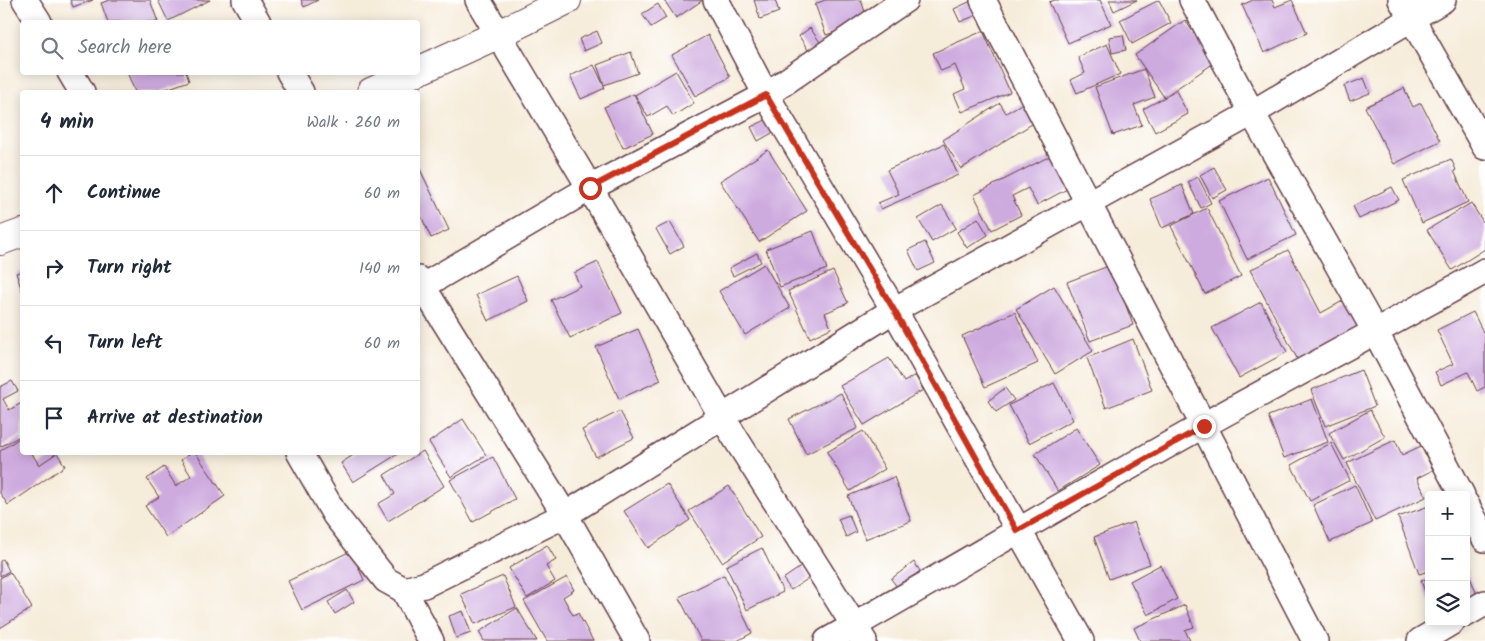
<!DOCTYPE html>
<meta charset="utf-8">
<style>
body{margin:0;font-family:Kalam,sans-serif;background:#f2f2f3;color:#1f2937}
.controls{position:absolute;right:15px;bottom:15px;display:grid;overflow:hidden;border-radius:5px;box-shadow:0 2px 12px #0003}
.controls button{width:45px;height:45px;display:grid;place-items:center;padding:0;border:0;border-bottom:1px solid #e0e1e3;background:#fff;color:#1f2937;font:25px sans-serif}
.stop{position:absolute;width:15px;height:15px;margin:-11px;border:4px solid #c8321e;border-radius:50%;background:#fff}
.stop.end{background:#c8321e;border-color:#fff;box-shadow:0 1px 5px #0008}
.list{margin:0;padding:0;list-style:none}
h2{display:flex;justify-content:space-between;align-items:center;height:65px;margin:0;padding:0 20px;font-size:21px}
h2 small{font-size:16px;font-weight:400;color:#747a83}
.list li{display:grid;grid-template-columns:32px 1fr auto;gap:15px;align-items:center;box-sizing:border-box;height:75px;padding:0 20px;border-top:1px solid #e0e1e3}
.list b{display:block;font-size:19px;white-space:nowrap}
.list em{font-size:16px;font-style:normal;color:#747a83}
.icon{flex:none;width:28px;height:28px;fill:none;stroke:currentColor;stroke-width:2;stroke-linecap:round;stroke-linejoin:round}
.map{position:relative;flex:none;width:1485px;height:641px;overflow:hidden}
.search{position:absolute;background:#fff;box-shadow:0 2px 12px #0003;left:20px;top:20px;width:400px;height:55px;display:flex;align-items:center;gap:12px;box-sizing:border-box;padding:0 18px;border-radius:5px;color:#747a83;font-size:19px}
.panel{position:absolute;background:#fff;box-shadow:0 2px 12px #0003;left:20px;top:90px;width:400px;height:365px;border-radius:5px}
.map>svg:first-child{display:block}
</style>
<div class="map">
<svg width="1485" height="641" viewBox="0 0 1485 641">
<rect width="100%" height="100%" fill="#fff"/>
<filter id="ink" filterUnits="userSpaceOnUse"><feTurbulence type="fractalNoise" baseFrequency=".02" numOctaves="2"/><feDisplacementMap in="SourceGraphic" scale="10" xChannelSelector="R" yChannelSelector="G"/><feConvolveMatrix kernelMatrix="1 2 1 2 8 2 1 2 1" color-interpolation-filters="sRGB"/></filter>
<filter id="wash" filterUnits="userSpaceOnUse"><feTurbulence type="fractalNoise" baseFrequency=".0096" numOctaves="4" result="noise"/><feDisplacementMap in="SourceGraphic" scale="20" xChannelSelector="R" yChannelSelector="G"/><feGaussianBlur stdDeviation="1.12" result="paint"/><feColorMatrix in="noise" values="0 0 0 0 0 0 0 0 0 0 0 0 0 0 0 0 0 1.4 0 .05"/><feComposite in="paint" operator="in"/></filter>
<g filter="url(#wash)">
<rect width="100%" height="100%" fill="#f6ecda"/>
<g id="blocks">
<g fill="#ceabdf">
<polygon points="70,0 93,0 73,7"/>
<polygon points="110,0 150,0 158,22 108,22 101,3"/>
<polygon points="158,0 210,0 168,21"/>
<polygon points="301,0 318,0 304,7"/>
<polygon points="664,0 703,0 676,18"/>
<polygon points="754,0 775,0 779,12 760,19"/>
<polygon points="825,0 861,0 868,21 826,35 815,4"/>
<polygon points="1055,0 1100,0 1111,24 1068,43 1049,2"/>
<polygon points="1109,0 1137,0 1114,11"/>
<polygon points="1159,0 1171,23 1132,44 1120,20"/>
<polygon points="1253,0 1272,0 1275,7 1292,0 1307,33 1264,53 1242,5"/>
<polygon points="971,1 977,15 960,22 954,9"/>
<polygon points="658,4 666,18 651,27 642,14"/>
<polygon points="1185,20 1214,63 1164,97 1135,55"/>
<polygon points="810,28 822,45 810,53 799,36"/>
<polygon points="597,31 602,43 584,51 579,39"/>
<polygon points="983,31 1010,92 962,112 954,94 965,89 955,65 941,71 933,53"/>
<polygon points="708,35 730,77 695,96 672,55"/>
<polygon points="1123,35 1126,50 1112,53 1109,37"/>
<polygon points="1107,44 1120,74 1077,93 1071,80 1085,73 1078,57"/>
<polygon points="631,52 638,73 604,85 597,65"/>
<polygon points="594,65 605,88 581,99 570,76"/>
<polygon points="1144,69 1155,97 1134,105 1142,125 1113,135 1095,87"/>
<polygon points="676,71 694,103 673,116 667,106 648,117 635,95"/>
<polygon points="127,72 186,72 189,81 158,92 135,92"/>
<polygon points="1364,78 1370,93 1350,101 1344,86"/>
<polygon points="1404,88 1413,107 1421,103 1440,141 1394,164 1365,107"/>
<polygon points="1176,91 1188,114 1155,132 1143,109"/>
<polygon points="634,94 653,134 623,148 604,107"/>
<polygon points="1000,103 1006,113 1023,103 1035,122 961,169 943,140"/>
<polygon points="768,119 774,132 758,141 751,127"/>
<polygon points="944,144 958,175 881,209 878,203 899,194 887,170"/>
<polygon points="768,150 807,211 759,242 720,181"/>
<polygon points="1054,154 1071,187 1037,205 1028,188 1012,196 1021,215 992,230 974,195"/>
<polygon points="1451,159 1456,170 1454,171 1468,202 1422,223 1403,180"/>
<polygon points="418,165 449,230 431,238 418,209"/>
<polygon points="1214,167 1227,190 1212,198 1200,175"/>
<polygon points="1198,177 1211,203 1201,208 1188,182"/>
<polygon points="1268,177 1296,235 1247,259 1219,201"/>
<polygon points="1182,185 1194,214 1162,228 1150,199"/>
<polygon points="1392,187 1399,200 1359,219 1353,206"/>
<polygon points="1471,203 1485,225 1485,249 1452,270 1427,230"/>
<polygon points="942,205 956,228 932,242 918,219"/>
<polygon points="1207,208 1241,276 1205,294 1171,226"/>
<polygon points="978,218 988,235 967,248 957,232"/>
<polygon points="670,222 684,246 670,254 656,229"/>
<polygon points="813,231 827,269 780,287 766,249"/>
<polygon points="925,242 935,263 918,271 908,250"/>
<polygon points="1288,250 1321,313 1348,298 1365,330 1300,364 1250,270"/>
<polygon points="757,253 761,262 733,276 729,268"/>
<polygon points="598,262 622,313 570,338 551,300 580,286 574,273"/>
<polygon points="764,264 790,308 745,335 719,291"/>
<polygon points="1111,265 1133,325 1090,341 1067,282"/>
<polygon points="22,271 22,291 16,273"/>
<polygon points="833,271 848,303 825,313 831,328 810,338 788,291"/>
<polygon points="517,276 528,301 488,321 476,295"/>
<polygon points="1054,286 1093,351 1055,374 1016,309"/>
<polygon points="1261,302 1287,352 1239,378 1212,328"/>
<polygon points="1015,312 1038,363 985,387 962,336"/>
<polygon points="1473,312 1485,336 1485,387 1477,391 1468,372 1441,385 1435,372 1453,364 1437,330"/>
<polygon points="638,329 661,380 619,399 596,347"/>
<polygon points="1133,339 1152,390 1106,408 1087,358"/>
<polygon points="889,358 904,382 915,375 923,390 864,425 840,386"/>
<polygon points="1361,370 1375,406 1325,426 1311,390"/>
<polygon points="12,381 18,391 3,399 9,410 22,403 22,435 0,447 0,387"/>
<polygon points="1054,383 1073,420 1029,443 1009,405"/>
<polygon points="1005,388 1014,400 996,412 988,401"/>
<polygon points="841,393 858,428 806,454 789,419"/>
<polygon points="1312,399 1328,442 1284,458 1268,416"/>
<polygon points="1370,410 1385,437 1344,460 1329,433"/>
<polygon points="620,411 634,438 596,457 582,430"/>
<polygon points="463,419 486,455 451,477 429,442"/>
<polygon points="1076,428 1100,465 1058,491 1035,454"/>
<polygon points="863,431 885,469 850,491 827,452"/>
<polygon points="21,437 22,440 22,452 31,452 39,465 57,453 65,466 8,505 0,493 0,451"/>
<polygon points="1395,440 1402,455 1421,446 1433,470 1417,478 1426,497 1375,521 1347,463"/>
<polygon points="1331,443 1350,480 1310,501 1291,465"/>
<polygon points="423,451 444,486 388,521 378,504 395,494 384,475"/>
<polygon points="192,452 195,452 225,496 166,537 145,506 159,497 147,479 164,467 176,486 191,476 181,460"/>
<polygon points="358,452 401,452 353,482 341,463"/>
<polygon points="493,457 515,499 473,522 450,480"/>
<polygon points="894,477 911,521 865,539 848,496"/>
<polygon points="667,484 690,520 648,548 624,511"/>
<polygon points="1355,485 1372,523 1330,542 1313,505"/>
<polygon points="729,486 761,537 722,562 689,511"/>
<polygon points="1429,506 1429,571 1419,574 1398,517"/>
<polygon points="849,515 856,532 846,537 838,519"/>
<polygon points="1134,522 1150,564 1109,579 1094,537"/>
<polygon points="547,545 556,560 546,566 555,581 527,598 509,568"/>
<polygon points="762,548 783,592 747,610 726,566"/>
<polygon points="351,551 364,580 302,610 288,581"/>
<polygon points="3,559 9,571 0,576 0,561"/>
<polygon points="914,562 920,571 898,588 891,579"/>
<polygon points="1160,565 1177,599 1148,615 1130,581"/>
<polygon points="802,566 809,578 791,590 783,579"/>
<polygon points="1466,567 1479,600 1466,605"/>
<polygon points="10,572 32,608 0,628 0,578"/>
<polygon points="724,575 752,633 737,641 701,641 679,597"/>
<polygon points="503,576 516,607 475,624 461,594"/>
<polygon points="567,577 574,590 563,597 573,615 578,613 593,641 547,641 524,601"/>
<polygon points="1429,578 1429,602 1421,581"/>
<polygon points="347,590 354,602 335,614 328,602"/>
<polygon points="1185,605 1194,627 1185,630 1190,641 1140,641 1134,628"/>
<polygon points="517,608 537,641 484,641 479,632"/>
<polygon points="463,611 471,633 456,638 449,616"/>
</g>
</g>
</g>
<g filter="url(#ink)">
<use href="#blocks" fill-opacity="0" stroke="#643e45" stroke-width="1"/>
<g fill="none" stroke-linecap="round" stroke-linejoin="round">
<defs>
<g id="minor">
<polyline points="25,0 39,22"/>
<polyline points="245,0 258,22"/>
<polyline points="478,0 590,188 722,417 864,641"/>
<polyline points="716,0 766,95 894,310 1081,641"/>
<polyline points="983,0 1315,641"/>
<polyline points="1192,0 1252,113 1376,333 1462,495"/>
<polyline points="1401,0 1485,147"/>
<polyline points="70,72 82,92"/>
<polyline points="289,72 301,92"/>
<polyline points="418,279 565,515 637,641"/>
<polyline points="418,289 590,188 766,95 905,0"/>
<polyline points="299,452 335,515 386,580 404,590 431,641"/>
<polyline points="1466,504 1485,539"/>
<polyline points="404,590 424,585 565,515 894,310 1252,113 1443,0"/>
<polyline points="1466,614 1485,603"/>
<path d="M 827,641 C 952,570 1076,496 1202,426 C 1296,374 1391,324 1485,271"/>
<polyline points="1420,641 1452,622"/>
</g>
<g id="tertiary">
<polyline points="418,71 499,34 567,0"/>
<polyline points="371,92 415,72"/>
<polyline points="0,241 22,233"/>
</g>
</defs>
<use href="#minor" stroke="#643e45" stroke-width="28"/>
<use href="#tertiary" stroke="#643e45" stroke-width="30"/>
<use href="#minor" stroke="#fff" stroke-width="25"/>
<use href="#tertiary" stroke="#fff" stroke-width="28"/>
</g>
</g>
<g fill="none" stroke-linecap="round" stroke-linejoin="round" filter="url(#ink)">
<polyline stroke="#c8321e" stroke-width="6" points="590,188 766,95 894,310 1017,531 1204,426"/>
</g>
</svg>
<div class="controls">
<button>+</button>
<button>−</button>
<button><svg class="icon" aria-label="layers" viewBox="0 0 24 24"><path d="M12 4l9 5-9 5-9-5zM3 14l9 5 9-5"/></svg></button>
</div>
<div class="stop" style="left:590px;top:188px"></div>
<div class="stop end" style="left:1204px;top:426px"></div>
<div class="search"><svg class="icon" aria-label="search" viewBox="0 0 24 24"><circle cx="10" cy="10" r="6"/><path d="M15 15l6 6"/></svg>Search here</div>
<section class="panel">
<h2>4 min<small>Walk · 260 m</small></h2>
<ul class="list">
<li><svg class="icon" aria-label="ahead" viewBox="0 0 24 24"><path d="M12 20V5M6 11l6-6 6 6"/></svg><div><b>Continue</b></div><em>60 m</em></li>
<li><svg class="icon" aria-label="right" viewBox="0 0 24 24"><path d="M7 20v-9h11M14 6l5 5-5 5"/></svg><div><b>Turn right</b></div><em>140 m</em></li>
<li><svg class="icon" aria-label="left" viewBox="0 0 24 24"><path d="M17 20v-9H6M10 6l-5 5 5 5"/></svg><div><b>Turn left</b></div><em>60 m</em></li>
<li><svg class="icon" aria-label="arrive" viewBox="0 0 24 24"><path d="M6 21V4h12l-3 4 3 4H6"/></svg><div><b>Arrive at destination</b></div></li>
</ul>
</section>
</div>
